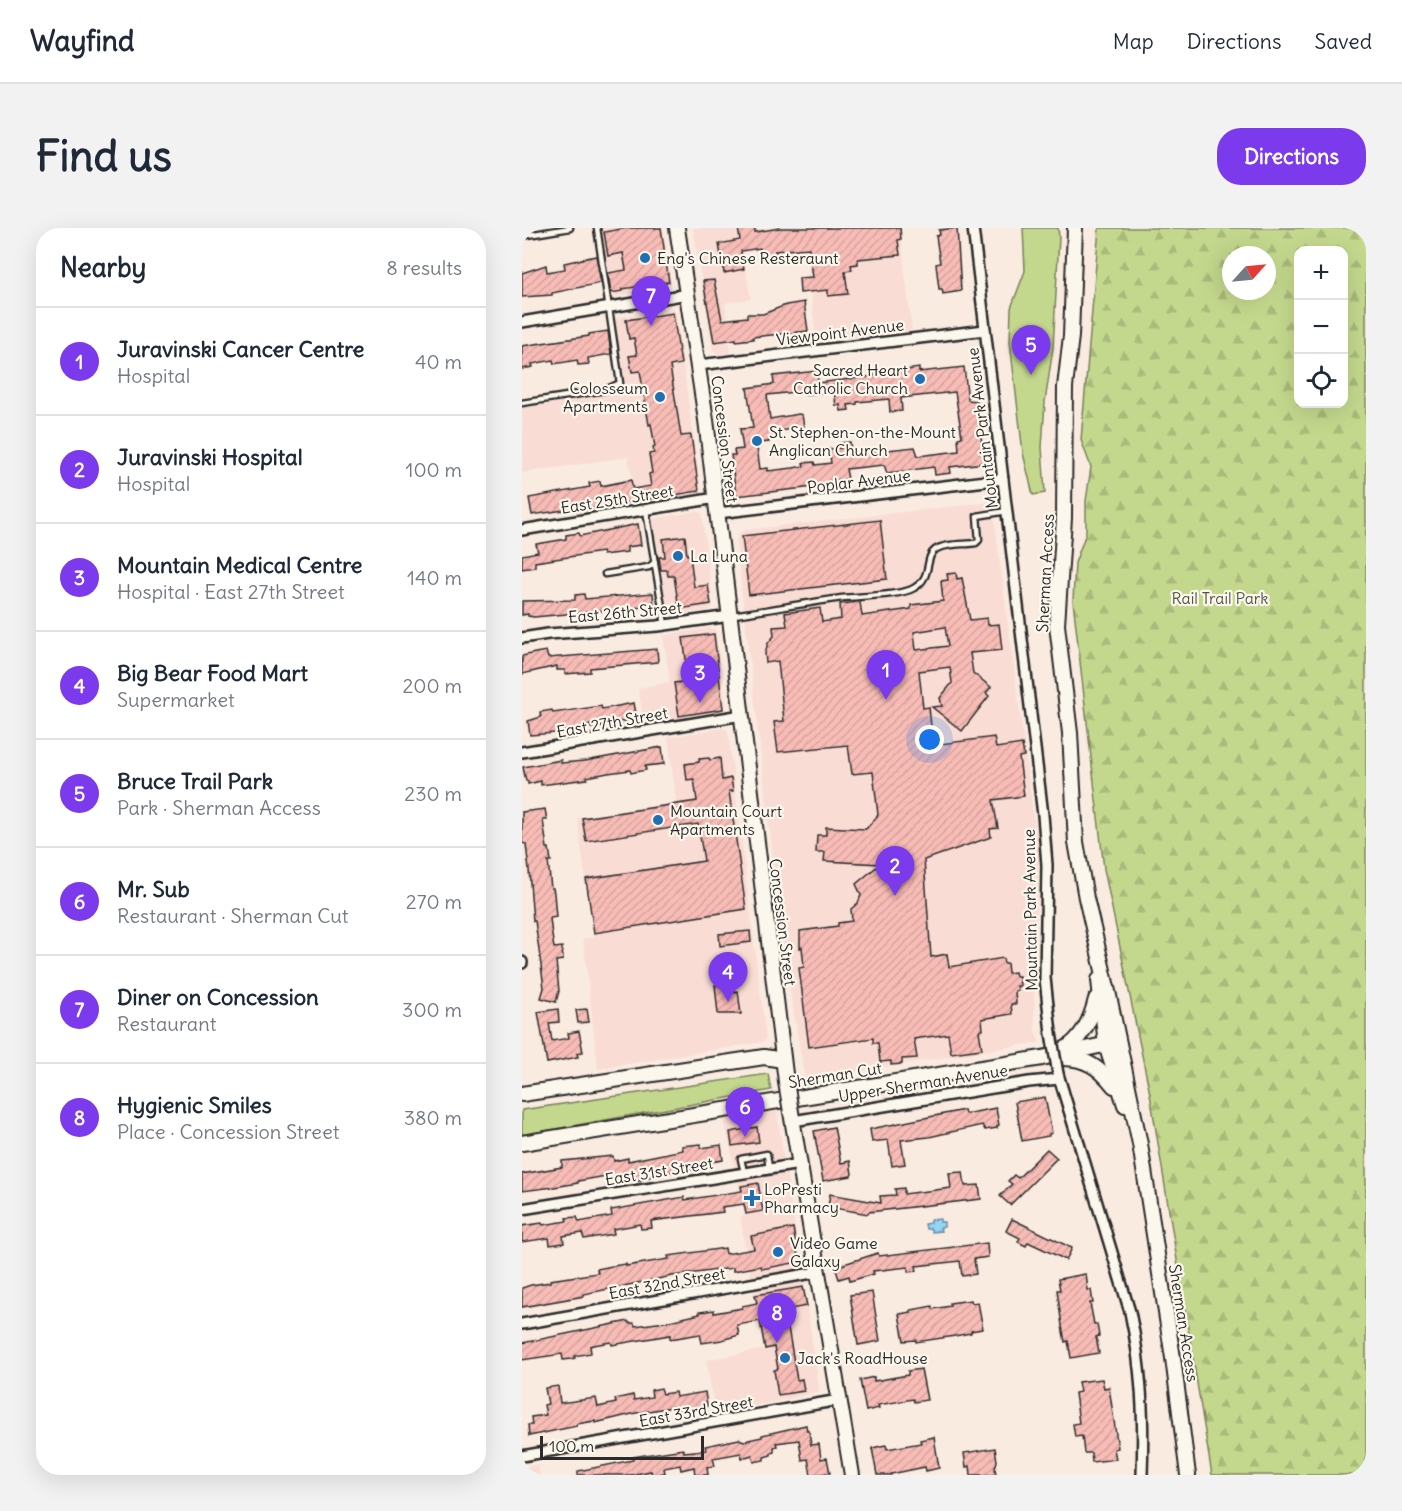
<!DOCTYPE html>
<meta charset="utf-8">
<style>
body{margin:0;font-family:Delius,sans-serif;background:#f2f2f3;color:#1f2937}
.controls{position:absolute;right:18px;top:18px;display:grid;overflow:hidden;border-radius:12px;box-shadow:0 6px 24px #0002}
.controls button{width:54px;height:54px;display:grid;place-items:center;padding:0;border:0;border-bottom:2px solid #e0e1e3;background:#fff;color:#1f2937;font:30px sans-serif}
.compass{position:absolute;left:700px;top:18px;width:54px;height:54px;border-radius:50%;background:#fff;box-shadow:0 6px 24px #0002;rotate:63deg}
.scale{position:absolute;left:18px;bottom:15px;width:164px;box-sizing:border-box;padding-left:6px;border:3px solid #2b2b2b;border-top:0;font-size:16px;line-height:21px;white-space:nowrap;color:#2b2b2b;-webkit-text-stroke:4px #fbf7ec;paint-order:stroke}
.you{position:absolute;left:408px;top:512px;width:21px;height:21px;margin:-15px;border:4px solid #fff;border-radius:50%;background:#1a73e8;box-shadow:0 0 0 9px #1a73e833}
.badge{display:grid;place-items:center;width:39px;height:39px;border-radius:50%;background:#7c3aed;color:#fff;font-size:20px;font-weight:700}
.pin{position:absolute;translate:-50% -50px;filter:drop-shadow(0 2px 3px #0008)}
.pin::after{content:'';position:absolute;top:32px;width:21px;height:18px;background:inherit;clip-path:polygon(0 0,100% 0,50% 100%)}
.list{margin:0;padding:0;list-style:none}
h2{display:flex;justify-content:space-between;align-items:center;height:78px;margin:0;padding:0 24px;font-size:26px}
h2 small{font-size:20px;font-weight:400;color:#747a83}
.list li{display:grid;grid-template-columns:39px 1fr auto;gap:18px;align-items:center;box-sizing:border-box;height:108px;padding:0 24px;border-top:2px solid #e0e1e3}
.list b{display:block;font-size:22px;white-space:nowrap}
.list p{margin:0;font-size:20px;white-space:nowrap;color:#747a83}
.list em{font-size:20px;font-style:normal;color:#747a83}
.icon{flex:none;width:33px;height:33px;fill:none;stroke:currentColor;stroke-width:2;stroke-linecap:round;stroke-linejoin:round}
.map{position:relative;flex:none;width:844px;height:1247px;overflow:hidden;border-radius:24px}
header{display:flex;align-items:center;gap:36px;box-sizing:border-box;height:84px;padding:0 30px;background:#fff;border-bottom:2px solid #e0e1e3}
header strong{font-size:28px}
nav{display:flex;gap:33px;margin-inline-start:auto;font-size:21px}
.intro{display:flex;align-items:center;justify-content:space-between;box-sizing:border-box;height:144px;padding:0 36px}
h1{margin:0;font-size:42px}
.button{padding:15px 27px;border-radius:24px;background:#7c3aed;color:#fff;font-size:21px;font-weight:700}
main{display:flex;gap:36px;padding:0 36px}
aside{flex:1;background:#fff;border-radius:24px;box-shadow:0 6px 24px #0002}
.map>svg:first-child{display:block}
</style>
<header>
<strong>Wayfind</strong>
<nav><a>Map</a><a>Directions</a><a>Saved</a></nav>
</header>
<div class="intro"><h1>Find us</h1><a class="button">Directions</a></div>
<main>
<aside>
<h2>Nearby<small>8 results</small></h2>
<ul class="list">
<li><span class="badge">1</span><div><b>Juravinski Cancer Centre</b><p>Hospital</p></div><em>40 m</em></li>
<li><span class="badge">2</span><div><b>Juravinski Hospital</b><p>Hospital</p></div><em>100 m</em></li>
<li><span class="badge">3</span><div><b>Mountain Medical Centre</b><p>Hospital · East 27th Street</p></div><em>140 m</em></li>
<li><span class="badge">4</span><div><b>Big Bear Food Mart</b><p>Supermarket</p></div><em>200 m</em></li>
<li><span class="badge">5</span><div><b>Bruce Trail Park</b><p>Park · Sherman Access</p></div><em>230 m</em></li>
<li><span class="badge">6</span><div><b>Mr. Sub</b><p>Restaurant · Sherman Cut</p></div><em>270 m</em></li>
<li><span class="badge">7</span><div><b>Diner on Concession</b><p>Restaurant</p></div><em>300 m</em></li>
<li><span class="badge">8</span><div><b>Hygienic Smiles</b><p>Place · Concession Street</p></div><em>380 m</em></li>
</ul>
</aside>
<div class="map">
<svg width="844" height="1247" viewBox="0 0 844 1247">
<defs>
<pattern id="forest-firs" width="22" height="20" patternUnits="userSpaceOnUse" patternTransform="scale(1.5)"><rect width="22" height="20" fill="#c4d88d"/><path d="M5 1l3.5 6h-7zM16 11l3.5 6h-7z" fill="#a9ba7a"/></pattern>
<pattern id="water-ripples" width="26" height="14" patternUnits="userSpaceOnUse" patternTransform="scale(1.5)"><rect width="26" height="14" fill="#94d4f5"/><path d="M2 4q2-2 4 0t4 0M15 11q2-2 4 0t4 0" fill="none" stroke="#80b6d2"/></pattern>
<pattern id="building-hatch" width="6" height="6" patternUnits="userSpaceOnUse" patternTransform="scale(1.5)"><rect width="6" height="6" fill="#f8bcb6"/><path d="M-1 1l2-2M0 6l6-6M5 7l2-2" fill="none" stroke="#d5a29d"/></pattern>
</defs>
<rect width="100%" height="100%" fill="#faebe1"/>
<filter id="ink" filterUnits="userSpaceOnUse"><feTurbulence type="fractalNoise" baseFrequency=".0167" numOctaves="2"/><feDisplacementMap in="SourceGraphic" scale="12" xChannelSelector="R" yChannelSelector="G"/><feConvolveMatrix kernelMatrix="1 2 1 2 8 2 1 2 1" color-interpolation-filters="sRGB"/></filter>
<g filter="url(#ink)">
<g fill="#f9ddd4">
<polygon points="78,0 141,0 149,54 147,59 90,69"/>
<polygon points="171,0 216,0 229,71 203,75 209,125 196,126 191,122"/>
<polygon points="282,0 378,0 390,102 294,113"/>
<polygon points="148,80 154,84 179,265 115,274 106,229 0,245 0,180 104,163 92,90"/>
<polygon points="470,274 517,629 512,769 513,803 518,814 283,852 263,734 214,314 216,306 223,302"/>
<polygon points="175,283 180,286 191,377 188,382 139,389 124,292"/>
<polygon points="188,400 192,401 194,405 204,480 201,483 122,496 116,460 148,454 141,407"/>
<polygon points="201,500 206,503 244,810 241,814 76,841 61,711 72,709 55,590 154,574 146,509"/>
<polygon points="254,878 298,1164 194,1186 184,1132 242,1121 218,989 223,987 201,887"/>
<polygon points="16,1236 18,1247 0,1247 0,1239"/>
</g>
<g fill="#c4d88d" stroke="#78825c" stroke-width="1.5">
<polygon points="501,0 536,0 537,9 531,120 523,174 520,219 523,265 511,267 501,225 488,114 489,80 503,43"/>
<polygon points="246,846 249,862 0,907 0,882"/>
</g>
<path fill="url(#forest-firs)" stroke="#78825c" stroke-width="1.5" fill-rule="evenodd" d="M 577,0 L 844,0 L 844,1247 L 690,1247 L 628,866 L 582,641 L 551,373 L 553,335 L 564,305 L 564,273 L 569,239 L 559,212 ZM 776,22 L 822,22 L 822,176 L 776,176 ZM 709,27 L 745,27 L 745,63 L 709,63 Z"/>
<polygon fill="url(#water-ripples)" stroke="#6a90a4" stroke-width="1.5" points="418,991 418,994 422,994 422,999 418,1000 419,1003 410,1004 409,1001 404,1001 403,996 408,995 408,992"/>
<g fill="url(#building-hatch)" stroke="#2b2b2b" stroke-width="1.5" fill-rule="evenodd">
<polygon points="105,0 139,0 147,54 100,61 101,63 89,65 86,45 104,42 101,25 86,28 82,4"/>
<polygon points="216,0 233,0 233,4 258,0 378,0 379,11 376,12 378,27 336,31 336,36 329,37 330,42 323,43 326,66 306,68 306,62 278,65 277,50 291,49 287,20 253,23 254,26 239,28 238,20 219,23 222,41 202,45 197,16 218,12"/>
<polygon points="435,0 439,63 421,66 420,61 417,61 414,36 418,35 414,8 418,7 417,2"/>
<polygon points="74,28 79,55 30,65 30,67 0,69 0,45 24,37 25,44 43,41 42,35"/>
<polygon points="192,52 200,92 225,89 225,86 241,86 264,77 282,74 286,103 231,109 231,111 214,113 214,111 192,114 181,53"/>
<polygon points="151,85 159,136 148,138 159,208 169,207 177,263 55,283 55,280 10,287 7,270 68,259 67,255 78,253 79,258 109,252 111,261 129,258 127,246 130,245 127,226 132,225 131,219 133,219 129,196 127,197 118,143 110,144 107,128 115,127 112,110 107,111 104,92"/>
<polygon points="86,103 89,126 66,130 67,136 56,137 55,132 32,136 31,132 10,136 11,139 0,141 0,118 67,108 67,106"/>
<path d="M 442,139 L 446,172 L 455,173 L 462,235 L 428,239 L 429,245 L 413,247 L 412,239 L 365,245 L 362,237 L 324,241 L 326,251 L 309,253 L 309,257 L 214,268 L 209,227 L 213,227 L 212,222 L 221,221 L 218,201 L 231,200 L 225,160 L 252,156 L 251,148 L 295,143 L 296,155 L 352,148 L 351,144 L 369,142 L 377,143 L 397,140 L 397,144 ZM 282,163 L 282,167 L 312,163 L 314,178 L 318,177 L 319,183 L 327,182 L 326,177 L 335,176 L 335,174 L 367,171 L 368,184 L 380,183 L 379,170 L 433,164 L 440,209 L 436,210 L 437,223 L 396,228 L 393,219 L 346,224 L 345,221 L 329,223 L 328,214 L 319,215 L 320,220 L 307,221 L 309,235 L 293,237 L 292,234 L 281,235 L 282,238 L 271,240 L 246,243 L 246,240 L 238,241 L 235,219 L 238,219 L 238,215 L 247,214 L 247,211 L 251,210 L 250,204 L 279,200 L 278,198 L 282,198 L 280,187 L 277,186 L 248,191 L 245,167 Z"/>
<polygon points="358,292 365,351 227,367 220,308"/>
<polygon points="116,296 119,317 105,319 105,324 81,327 80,324 13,334 13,339 0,341 0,327 16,324 14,316 44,311 44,307 57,305 58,308"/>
<polygon points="163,308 165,327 168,327 172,359 186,357 189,376 157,381 152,348 146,348 145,342 139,342 137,329 143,329 141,311"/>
<path d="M 434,345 L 435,351 L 440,350 L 448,392 L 465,390 L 466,397 L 477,396 L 480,422 L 448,425 L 451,445 L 469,459 L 464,465 L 467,468 L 440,503 L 410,479 L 420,478 L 418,470 L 430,455 L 428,439 L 397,443 L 401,480 L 407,479 L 411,517 L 472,509 L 474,520 L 500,516 L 502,528 L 497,529 L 502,568 L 471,572 L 476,600 L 468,601 L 469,609 L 402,632 L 409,729 L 425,726 L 427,739 L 481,730 L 482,735 L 485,735 L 486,745 L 493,744 L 494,748 L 497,748 L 498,758 L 495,758 L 496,762 L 493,763 L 494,776 L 489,776 L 490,786 L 460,791 L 461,802 L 457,803 L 460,821 L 429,825 L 426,806 L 392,811 L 395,830 L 380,831 L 380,836 L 369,837 L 369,833 L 358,834 L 356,815 L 351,815 L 351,810 L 287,819 L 277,740 L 282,739 L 280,719 L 278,720 L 278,703 L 316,698 L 316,695 L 330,693 L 329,681 L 336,675 L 339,667 L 334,656 L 358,636 L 302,633 L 303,624 L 294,624 L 295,607 L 304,607 L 304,599 L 344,601 L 356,587 L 351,544 L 330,546 L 326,517 L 256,524 L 252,494 L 262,493 L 256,433 L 244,435 L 243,425 L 246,415 L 252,408 L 251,399 L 265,398 L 263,385 L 298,380 L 300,394 L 319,391 L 318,376 L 338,374 L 340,388 L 389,381 L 389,377 L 421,373 L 419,353 L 426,352 L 425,346 ZM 423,399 L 426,418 L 394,422 L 392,404 Z"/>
<polygon points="131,365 132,378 12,389 6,388 6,386 0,387 0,373 53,372 53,367 62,366 63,371"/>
<polygon points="192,406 201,481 157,488 152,455 167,453 161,410"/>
<polygon points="135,421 136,434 68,440 68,444 43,446 43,442 35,442 35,438 0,446 0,428 13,425 24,423 26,430"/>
<polygon points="112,475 115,491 82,496 82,498 69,500 69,497 33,505 8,507 6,493 19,489 18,484 30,482 31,485 79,478 80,481"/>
<polygon points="140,519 142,536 123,538 124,542 109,545 108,542 86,545 65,549 65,551 19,557 19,553 6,556 6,553 4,553 1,539 39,532 39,535 63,533"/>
<polygon points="187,530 188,532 198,530 200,552 209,550 211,563 207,563 224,681 72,705 64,651 182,633 176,596 64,613 60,590 175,573 172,551 165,552 163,536 177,534 177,531"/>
<polygon points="23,581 25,592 21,592 25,620 27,620 29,633 26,633 29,660 31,660 32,665 34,689 28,690 30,707 32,720 40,719 41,732 34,733 37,763 34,774 19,770 22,760 16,715 13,693 11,693 7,642 4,616 0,615 0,584"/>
<polygon points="228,703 229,714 198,718 197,706"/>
<polygon points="212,754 213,764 216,763 219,786 196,786 193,757"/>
<polygon points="36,781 37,794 27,795 30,813 47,810 46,805 57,803 61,824 55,825 56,829 25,835 16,784"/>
<polygon points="65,781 67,794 56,795 54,782"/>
<polygon points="523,869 530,905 527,906 527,908 500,913 493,874"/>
<polygon points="474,880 477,897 475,898 475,900 463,902 460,897 407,909 379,912 383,936 370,938 366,912 350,914 348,901 442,882 443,886"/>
<polygon points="235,899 237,914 210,918 208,904"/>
<polygon points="312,899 319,935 328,933 330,946 329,948 301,953 292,903"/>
<polygon points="179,916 179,920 199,917 201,932 175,936 176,941 136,945 136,947 122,950 121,952 100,952 99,948 85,951 84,948 56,953 56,955 32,959 0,963 0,946 40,939 40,933 91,928 92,933 106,930 106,933 161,922 160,918"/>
<polygon points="525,921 535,930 488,977 478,968 490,956 486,953 492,947 496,950"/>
<polygon points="441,944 443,958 457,957 459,971 347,984 346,986 306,979 308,966 359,975 358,968 374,967 373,961 382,960 382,966 429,960 427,945"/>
<polygon points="236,955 241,983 224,986 222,976 200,979 201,984 129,993 130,1000 119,1001 118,996 108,998 91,1001 92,1006 62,1011 60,1005 41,1008 42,1015 28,1017 27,1010 0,1014 0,998 20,995 21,997 45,993 44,990 55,989 57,994 90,988 89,982 162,969 163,972 220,963 219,958"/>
<polygon points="490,991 550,1020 544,1032 506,1014 504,1018 496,1014 498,1010 484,1003"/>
<polygon points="271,1000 277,1034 240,1041 239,1038 211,1043 211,1040 150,1048 62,1066 62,1068 0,1079 0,1060 9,1057 28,1054 28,1052 76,1045 75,1041 90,1038 104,1036 104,1038 147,1031 146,1028 203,1020 204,1026 232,1021 229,1008"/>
<polygon points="465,1015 466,1029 452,1031 454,1046 440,1048 438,1033 394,1038 395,1043 386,1044 386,1039 351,1043 352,1046 328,1053 327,1048 317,1051 313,1039 356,1025 357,1028"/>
<polygon points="564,1046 566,1062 569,1062 571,1075 568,1075 572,1096 575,1096 577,1108 574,1109 577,1125 549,1130 546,1113 543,1114 540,1098 535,1062 538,1062 536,1051"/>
<polygon points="281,1059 285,1078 263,1082 275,1152 280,1151 282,1163 256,1167 252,1142 256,1141 252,1119 243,1121 238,1093 215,1097 217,1107 200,1112 180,1115 178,1106 148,1111 148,1107 90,1117 89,1114 72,1117 68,1118 69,1125 52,1128 53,1130 49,1131 41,1132 40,1126 0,1132 0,1115 92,1096 106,1093 107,1095 112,1095 113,1098 143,1094 178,1086 177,1084 192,1082 192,1085 220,1080 220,1078 235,1075 233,1067"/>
<polygon points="350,1064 358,1113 336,1117 328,1067"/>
<polygon points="449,1072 450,1075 456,1074 461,1101 449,1103 449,1105 433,1108 394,1114 394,1112 382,1113 377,1086 389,1084 389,1082 410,1078 411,1081 428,1078 428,1075"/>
<polygon points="399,1141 405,1172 392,1174 391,1171 356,1177 357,1180 344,1183 338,1152 352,1149 352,1153 386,1147 386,1143"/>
<polygon points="580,1151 582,1160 587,1159 596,1220 592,1221 594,1231 570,1234 569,1225 562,1225 560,1208 553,1209 551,1196 557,1195 553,1165 558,1164 556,1154"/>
<polygon points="36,1158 38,1175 74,1170 76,1179 94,1175 93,1171 111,1167 112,1172 130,1169 129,1162 139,1160 141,1166 153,1164 154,1169 183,1164 185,1178 158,1184 157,1182 151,1183 151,1179 114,1185 73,1195 73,1193 55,1196 55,1198 7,1208 6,1197 10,1197 9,1189 24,1187 22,1177 26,1176 23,1160"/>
<polygon points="284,1197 285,1203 287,1203 289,1217 297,1216 299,1231 305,1230 308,1245 289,1247 286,1231 280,1232 277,1212 254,1215 255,1218 252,1219 252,1224 249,1225 249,1227 242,1229 242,1232 232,1234 230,1227 220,1230 219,1225 191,1230 193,1238 185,1239 186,1247 173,1247 172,1239 159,1242 158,1237 142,1240 143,1245 130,1247 129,1243 109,1247 56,1247 56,1243 111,1232 111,1229 161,1221 162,1224 184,1222 183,1218 217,1211 222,1213 240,1209 240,1207"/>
<polygon points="412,1209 417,1240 404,1243 403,1239 369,1246 369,1247 355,1247 350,1220 364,1217 365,1221 399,1215 398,1212"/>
<polygon points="473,1220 475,1233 473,1240 474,1247 449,1247 448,1238 444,1239 442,1225"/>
</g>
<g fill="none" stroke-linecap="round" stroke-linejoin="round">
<defs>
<g id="lane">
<polyline points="0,8 48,0"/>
<polyline points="0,175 83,162 98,155 75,0"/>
<polyline points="124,282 143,397"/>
<polyline points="83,346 127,339 133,334"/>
<path d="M 211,387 C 247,382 283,375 320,370 C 337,368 379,368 392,360 C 411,349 402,330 413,322 C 423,315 443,317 454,315 L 457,312 L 455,288 L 485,283"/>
<polyline points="222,944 219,931 245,926 247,941"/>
</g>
<g id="street">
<polyline points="451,0 521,587 525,637 523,750 529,805"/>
<polyline points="0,94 166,66"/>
<polyline points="177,137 463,102"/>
<polyline points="196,285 481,251"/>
<polyline points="0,302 194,270"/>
<polyline points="0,410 26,406 136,398 208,388"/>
<polyline points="0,524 220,487"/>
<polyline points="0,734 0,735"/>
<path d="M 536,846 L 608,1084 C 620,1140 622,1190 620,1247"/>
<polyline points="271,893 507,854 537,851"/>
<polyline points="0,981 278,936"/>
<polyline points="0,1096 296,1044"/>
<polyline points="0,1228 317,1172"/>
</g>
<g id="secondary">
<polyline points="155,0 184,192 264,854"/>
<polyline points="553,0 549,108 543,159 542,290 535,397 548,505 554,614 564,670 587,768 618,916 651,1130 666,1247"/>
<polyline points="577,752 584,817 603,877"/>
<path d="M 537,824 C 558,815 569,792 574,771"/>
<path d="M 541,830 C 564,830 578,840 592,858"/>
<polyline points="0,866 242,829 261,832"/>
<polyline points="269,884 330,1247"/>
<polyline points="0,915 520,830 596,814"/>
</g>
</defs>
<use href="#lane" stroke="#2b2b2b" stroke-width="9"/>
<use href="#street" stroke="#2b2b2b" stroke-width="14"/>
<use href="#secondary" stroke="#2b2b2b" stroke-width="18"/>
<use href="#lane" stroke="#fbf7ec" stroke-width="4.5"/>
<use href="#street" stroke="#fbf7ec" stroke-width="9"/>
<use href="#secondary" stroke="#fbf7ec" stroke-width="14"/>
<defs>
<polyline id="street-bridge" points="529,805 536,846"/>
<polyline id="secondary-bridge" points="264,854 269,884"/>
</defs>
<use href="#street-bridge" stroke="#2b2b2b" stroke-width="14" stroke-linecap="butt"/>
<use href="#secondary-bridge" stroke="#2b2b2b" stroke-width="18" stroke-linecap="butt"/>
<use href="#street-bridge" stroke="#fbf7ec" stroke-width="9"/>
<use href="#secondary-bridge" stroke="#fbf7ec" stroke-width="14"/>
</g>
</g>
<g fill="#1f6fb2" stroke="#fbf7ec" stroke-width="2">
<circle cx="123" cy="30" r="6"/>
<circle cx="398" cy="151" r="6"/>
<circle cx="138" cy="169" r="6"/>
<circle cx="235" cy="213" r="6"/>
<circle cx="156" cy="328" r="6"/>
<circle cx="136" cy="592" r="6"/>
<path d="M227 961h6v6h6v6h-6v6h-6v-6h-6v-6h6z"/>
<circle cx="256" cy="1024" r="6"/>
<circle cx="263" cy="1130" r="6"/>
</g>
<g text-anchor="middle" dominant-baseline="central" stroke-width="4.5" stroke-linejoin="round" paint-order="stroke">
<g font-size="16" fill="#2b2b2b" stroke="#fbf7ec" text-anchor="start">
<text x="135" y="30">Eng's Chinese Resteraunt</text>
<text x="386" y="142" text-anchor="end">Sacred Heart<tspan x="386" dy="18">Catholic Church</tspan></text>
<text x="126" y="160" text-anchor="end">Colosseum<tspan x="126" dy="18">Apartments</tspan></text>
<text x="247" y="204">St. Stephen-on-the-Mount<tspan x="247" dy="18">Anglican Church</tspan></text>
<text x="168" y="328">La Luna</text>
<text x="148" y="583">Mountain Court<tspan x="148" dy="18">Apartments</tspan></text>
<text x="242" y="961">LoPresti<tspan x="242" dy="18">Pharmacy</tspan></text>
<text x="268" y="1015">Video Game<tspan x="268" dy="18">Galaxy</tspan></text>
<text x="275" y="1130">Jack's RoadHouse</text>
</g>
<g font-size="16" fill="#2b2b2b" stroke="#fbf7ec">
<text transform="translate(318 104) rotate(-7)">Viewpoint Avenue</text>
<text transform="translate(460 200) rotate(-97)">Mountain Park Avenue</text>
<text transform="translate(203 211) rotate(83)">Concession Street</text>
<text transform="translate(337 253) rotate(-7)">Poplar Avenue</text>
<text transform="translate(95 271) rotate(-9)">East 25th Street</text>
<text transform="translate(523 345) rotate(-87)">Sherman Access</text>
<text transform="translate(103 384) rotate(-5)">East 26th Street</text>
<text transform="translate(90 494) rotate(-10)">East 27th Street</text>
<text transform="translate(508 682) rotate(-91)">Mountain Park Avenue</text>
<text transform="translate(261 694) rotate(83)">Concession Street</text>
<text transform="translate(313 847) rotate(-9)">Sherman Cut</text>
<text transform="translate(401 855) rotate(-9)">Upper Sherman Avenue</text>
<text transform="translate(137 943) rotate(-9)">East 31st Street</text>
<text transform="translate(145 1055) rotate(-10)">East 32nd Street</text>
<text transform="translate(662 1095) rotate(81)">Sherman Access</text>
<text transform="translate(174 1183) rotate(-10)">East 33rd Street</text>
</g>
<g font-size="16" fill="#515644" stroke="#fbf7ec">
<text x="698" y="370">Rail Trail Park</text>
</g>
</g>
</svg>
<div class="controls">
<button>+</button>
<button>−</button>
<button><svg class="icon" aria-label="locate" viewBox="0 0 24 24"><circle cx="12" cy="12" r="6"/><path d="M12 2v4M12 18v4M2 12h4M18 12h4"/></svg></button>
</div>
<svg class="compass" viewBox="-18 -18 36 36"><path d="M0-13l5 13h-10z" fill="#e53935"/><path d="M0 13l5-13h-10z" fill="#747a83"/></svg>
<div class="scale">100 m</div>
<div class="you"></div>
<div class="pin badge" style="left:364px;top:472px">1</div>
<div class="pin badge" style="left:373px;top:668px">2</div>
<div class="pin badge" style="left:178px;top:475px">3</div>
<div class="pin badge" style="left:206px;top:774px">4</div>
<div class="pin badge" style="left:509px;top:147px">5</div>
<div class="pin badge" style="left:223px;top:909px">6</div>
<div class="pin badge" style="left:129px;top:98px">7</div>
<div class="pin badge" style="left:255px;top:1115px">8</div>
</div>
</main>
